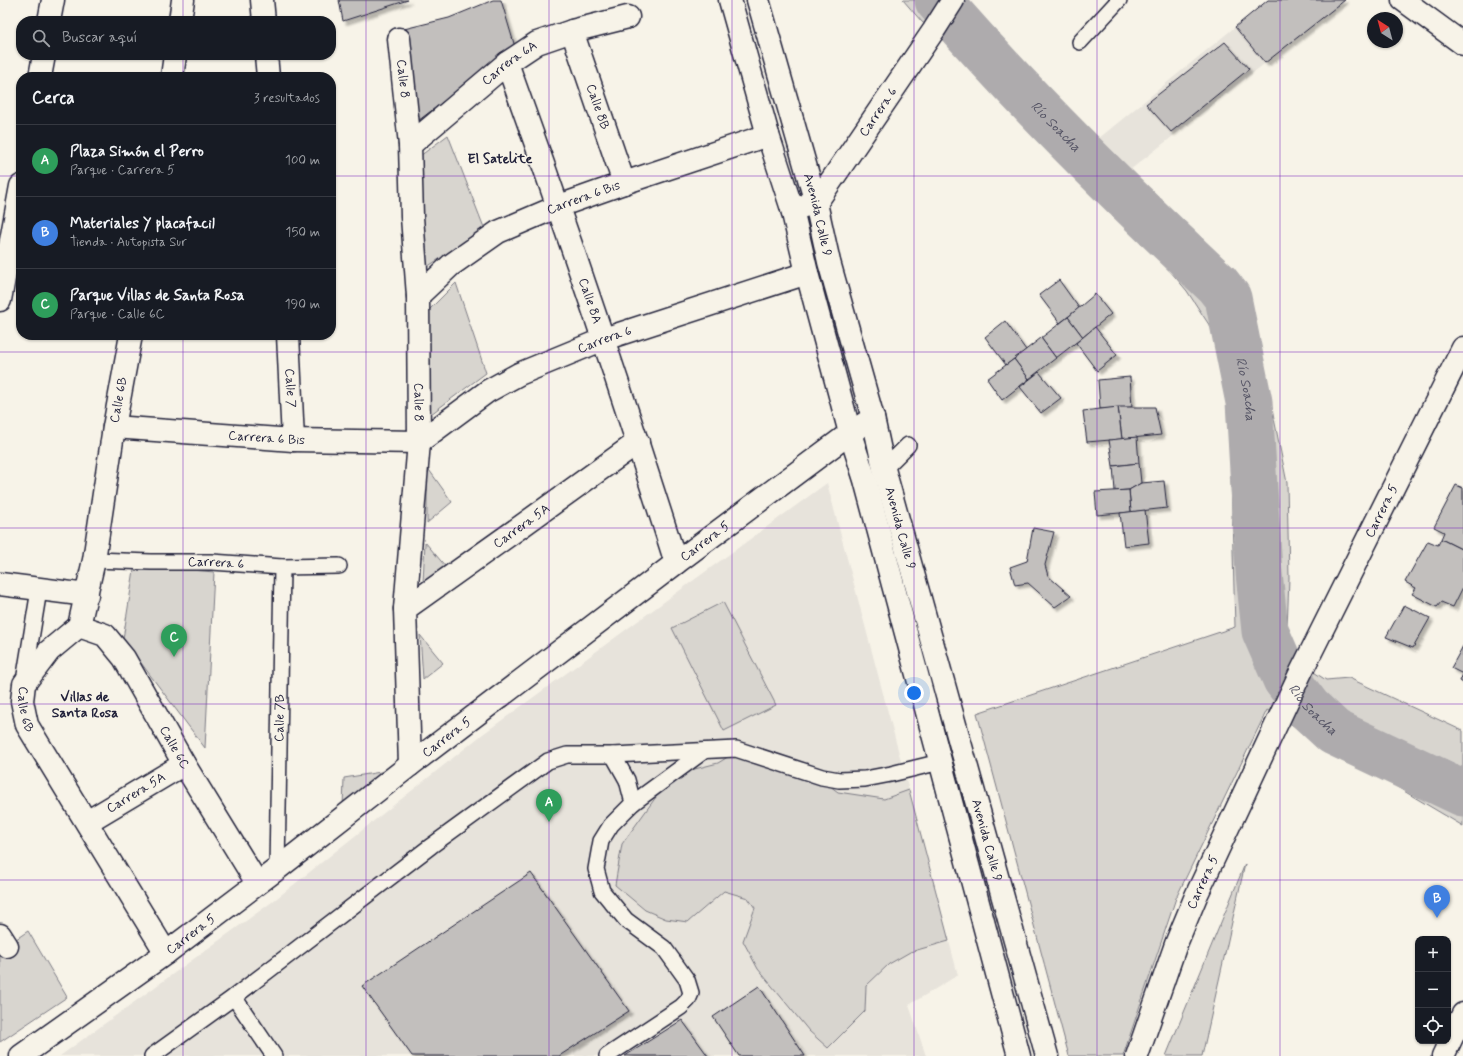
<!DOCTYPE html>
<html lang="es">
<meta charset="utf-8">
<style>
body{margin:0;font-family:Mynerve,sans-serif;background:#20242c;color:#f1f3f6}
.controls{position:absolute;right:12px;bottom:12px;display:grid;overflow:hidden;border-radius:8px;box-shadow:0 1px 3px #0004}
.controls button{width:36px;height:36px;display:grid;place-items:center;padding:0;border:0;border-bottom:1px solid #363941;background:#171b24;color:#f1f3f6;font:20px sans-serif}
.compass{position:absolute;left:1367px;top:12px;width:36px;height:36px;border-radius:50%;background:#171b24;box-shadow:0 1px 3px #0004;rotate:324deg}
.you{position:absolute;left:914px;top:693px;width:14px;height:14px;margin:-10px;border:3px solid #fff;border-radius:50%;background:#1a73e8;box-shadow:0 0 0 6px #1a73e833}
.badge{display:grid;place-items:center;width:26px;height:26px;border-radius:50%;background:#db2777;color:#fff;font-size:13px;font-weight:700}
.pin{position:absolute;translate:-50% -33px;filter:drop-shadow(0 1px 2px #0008)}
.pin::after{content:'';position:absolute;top:21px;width:14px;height:12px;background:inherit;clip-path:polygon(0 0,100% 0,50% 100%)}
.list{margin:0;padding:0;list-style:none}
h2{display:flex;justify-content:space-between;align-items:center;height:52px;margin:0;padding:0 16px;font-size:17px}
h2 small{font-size:13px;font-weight:400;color:#9ea1a6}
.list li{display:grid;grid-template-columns:26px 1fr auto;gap:12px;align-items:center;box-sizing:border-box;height:72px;padding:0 16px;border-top:1px solid #363941}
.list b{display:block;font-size:15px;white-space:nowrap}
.list p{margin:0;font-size:13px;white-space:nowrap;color:#9ea1a6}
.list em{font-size:13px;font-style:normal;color:#9ea1a6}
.icon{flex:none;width:22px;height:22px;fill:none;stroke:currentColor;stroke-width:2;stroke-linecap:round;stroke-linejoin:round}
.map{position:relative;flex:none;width:1463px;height:1056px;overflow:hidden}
.search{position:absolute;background:#171b24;box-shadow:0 1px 3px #0004;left:16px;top:16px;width:320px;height:44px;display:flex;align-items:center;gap:10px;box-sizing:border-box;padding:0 14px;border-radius:16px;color:#9ea1a6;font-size:15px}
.panel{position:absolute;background:#171b24;box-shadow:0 1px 3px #0004;left:16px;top:72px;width:320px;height:268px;border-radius:16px}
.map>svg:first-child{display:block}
</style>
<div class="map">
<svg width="1463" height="1056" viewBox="0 0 1463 1056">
<defs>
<filter id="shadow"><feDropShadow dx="3.5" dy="3.5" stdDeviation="1" flood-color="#0004"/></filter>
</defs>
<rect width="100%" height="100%" fill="#f7f3e8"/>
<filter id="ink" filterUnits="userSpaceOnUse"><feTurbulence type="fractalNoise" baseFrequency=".025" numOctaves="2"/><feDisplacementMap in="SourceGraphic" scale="8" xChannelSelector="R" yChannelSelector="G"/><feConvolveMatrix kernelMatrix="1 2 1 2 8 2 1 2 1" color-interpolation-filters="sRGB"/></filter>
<g filter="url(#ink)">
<g fill="#e7e3db">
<polygon points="1268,0 1345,0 1130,170 1098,139"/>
<polygon points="827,483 958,975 909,1005 926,1056 60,1056 272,902 483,734"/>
</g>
<g fill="#d8d5cf" stroke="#7d7c85">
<polygon points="903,0 959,0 1206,246 1235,284 1255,324 1287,483 1289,578 1287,630 1303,665 1326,680 1349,678 1463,731 1463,826 1267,710 1176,898 1123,1056 1069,1056 977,713 1235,627 1229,398 1219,340 1187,291 1123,215 989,73 922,22"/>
<polygon points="448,135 485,230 422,270 420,156"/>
<polygon points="456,283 486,373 427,417 425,314"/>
<polygon points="427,467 452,502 427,523"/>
<polygon points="425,542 446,567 423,582"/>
<polygon points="158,567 214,572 205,748 123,639 134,570"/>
<polygon points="723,602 776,705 724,731 672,628"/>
<polygon points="420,635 443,663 423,679"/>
<polygon points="736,752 822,780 838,792 884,799 909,790 949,941 910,952 889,964 866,986 865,1011 828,1048 809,1031 758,969 743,941 755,908 748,898 724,891 688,922 666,919 645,910 615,885 622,844 656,797 683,772 718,763"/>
<polygon points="387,771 343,808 344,778"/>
<polygon points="1245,864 1202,1056 1166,1056"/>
<polygon points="28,931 67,997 0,1042 0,950"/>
</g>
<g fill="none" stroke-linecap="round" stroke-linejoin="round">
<path stroke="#aeabad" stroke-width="47" id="s1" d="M 938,0 C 1025,100 1120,193 1217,284 L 1228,298 L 1249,402 L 1259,573 L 1265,631 L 1286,679 L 1308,708 L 1334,732 L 1463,793"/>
</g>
<g fill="#c2bfbd" stroke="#22223b" filter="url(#shadow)">
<polygon points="339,0 408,0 343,21"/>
<polygon points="493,0 501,0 515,47 418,121 410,117 404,29 449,18"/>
<polygon points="1268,0 1345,0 1265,63 1235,27"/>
<polygon points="1225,42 1249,69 1171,132 1146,104"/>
<polygon points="1059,280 1079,308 1060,323 1039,295"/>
<polygon points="1095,294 1111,314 1083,337 1068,317"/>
<polygon points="1068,317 1083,337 1056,358 1041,338"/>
<polygon points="1005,321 1026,350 1006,365 985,337"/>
<polygon points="1095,327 1117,355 1097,371 1076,343"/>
<polygon points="1041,338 1056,358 1029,379 1014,359"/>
<polygon points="1014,359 1029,379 1002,400 987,379"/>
<polygon points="1039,372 1061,398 1041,413 1020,387"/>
<polygon points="1130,377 1132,407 1100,409 1098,380"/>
<polygon points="1118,407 1155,407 1161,435 1122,439"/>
<polygon points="1118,407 1122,439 1087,442 1083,411"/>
<polygon points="1137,437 1139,463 1113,466 1109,440"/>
<polygon points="1139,463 1141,483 1129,490 1115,491 1113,466"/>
<polygon points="1164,481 1167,508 1131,512 1129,490 1141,483"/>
<polygon points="1456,485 1463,488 1463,550 1441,539 1444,532 1434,527"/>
<polygon points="1129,490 1131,512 1097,515 1095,492"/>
<polygon points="1145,510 1149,543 1124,546 1120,513"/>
<polygon points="1033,528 1054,532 1045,565 1048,576 1071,596 1055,607 1028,583 1015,585 1010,567 1027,561"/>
<polygon points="1441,539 1463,550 1463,587 1453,607 1441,602 1437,607 1412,594 1416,588 1405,582 1428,541 1438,545"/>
<polygon points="1404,605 1430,618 1413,648 1386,637"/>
<polygon points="1463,646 1463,683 1460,681 1463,674 1451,668"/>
<polygon points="531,873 629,1011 559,1056 412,1056 362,986"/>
<polygon points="759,986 805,1056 739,1056 713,1017"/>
<polygon points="682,1020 708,1056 625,1056"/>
</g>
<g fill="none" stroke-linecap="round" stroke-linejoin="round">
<defs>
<g id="lane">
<polyline points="1080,42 1119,0"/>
<polyline points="884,469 908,445"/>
<path id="s2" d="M 94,560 L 151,562 L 212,562 L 282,567 L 339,566"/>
<polyline points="24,681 39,590"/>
<polyline points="633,803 704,751"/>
<path id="s3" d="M 277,869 L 282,567"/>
<polyline points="234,997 274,1056"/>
<polyline points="152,1056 234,997 431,846 548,761 567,755 613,755 736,749 822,777 839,780 865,779 891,774 940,762"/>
<polyline points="607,1056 681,1007 688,1000 691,993 687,980 664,948 626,920 602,891 596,869 601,841 611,825 633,803 627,780 613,755"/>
</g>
<g id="street">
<polyline points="262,0 264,21"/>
<polyline points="1403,0 1463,44"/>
<polyline points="49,21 53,0"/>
<polyline points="180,21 183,0"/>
<path id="s4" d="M 572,31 L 624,183"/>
<path id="s5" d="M 399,39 L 410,145 L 412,217 L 418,296 L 419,442 L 405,609 L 410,765"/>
<polyline points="266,55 268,77"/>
<path id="s6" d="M 507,63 C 567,229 623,395 676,563"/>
<polyline points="40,77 44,55"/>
<polyline points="172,77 175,55"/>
<path id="s7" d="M 410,145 L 507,63 L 537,43 L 572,31 L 628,17"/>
<path id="s8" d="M 418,296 L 451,265 L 498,232 L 559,206 L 624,183 L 768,135"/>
<polyline points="0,300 21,186"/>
<path id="s9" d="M 131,335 L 114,427 L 94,560 L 79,626 L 49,651 L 24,684 L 22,701 L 27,725 L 166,953"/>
<path id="s10" d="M 288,335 L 293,440"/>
<path id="s11" d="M 114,427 L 293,440 L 419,442 L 488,391 L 519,374 L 604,339 L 807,273"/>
<polyline points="0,584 87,595"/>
<path id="s12" d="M 405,609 L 523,525 L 638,442"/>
<path id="s13" d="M 79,626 L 105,635 L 124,658 L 184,764 L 257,883"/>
<path id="s14" d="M 87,822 L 184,764"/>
<polyline points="0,935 7,946"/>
<path id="s15" d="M 1137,1056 L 1176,944 L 1196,896 L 1300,674 L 1463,348"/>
</g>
<g id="secondary">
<path id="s16" d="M 792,209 L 816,203 L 934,30 L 953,0"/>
<path id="s17" d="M 21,1056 L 166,953 L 277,869 L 410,765 L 676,563 L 850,433 L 873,418"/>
</g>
<g id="primary">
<polyline points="730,0 768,135 792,209 807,273 850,433 865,480 1019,1056"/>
<path id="s18" d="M 758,0 L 816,203 L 829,262 L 873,418 L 884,469 L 1047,1056"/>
</g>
<polyline id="highway" points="1443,1056 1463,1014"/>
</defs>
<use href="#lane" stroke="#22223b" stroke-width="18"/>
<use href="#street" stroke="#22223b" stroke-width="25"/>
<use href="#secondary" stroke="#22223b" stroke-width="25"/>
<use href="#primary" stroke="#22223b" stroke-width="25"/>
<use href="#highway" stroke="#22223b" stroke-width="25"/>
<use href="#lane" stroke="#f7f3e8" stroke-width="15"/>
<use href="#street" stroke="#f7f3e8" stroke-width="22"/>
<use href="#secondary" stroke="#f7f3e8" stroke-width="22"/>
<use href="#primary" stroke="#f7f3e8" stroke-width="22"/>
<use href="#highway" stroke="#f7f3e8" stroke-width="22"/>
</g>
</g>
<path fill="none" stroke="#7b2cbf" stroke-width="1" stroke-opacity="0.55" d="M 183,0 L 183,21M 366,0 L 366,1056M 549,0 L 549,1056M 732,0 L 732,1056M 914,0 L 914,1056M 1097,0 L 1097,1056M 1280,0 L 1280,1056M 183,55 L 183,77M 0,176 L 21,176M 331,176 L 1463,176M 183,335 L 183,1056M 0,352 L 1463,352M 0,528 L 1463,528M 0,704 L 1463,704M 0,880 L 1463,880"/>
<g text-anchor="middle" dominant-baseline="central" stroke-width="3" stroke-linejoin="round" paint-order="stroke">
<g font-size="13" fill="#22223b" stroke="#f7f3e8">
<text stroke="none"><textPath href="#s7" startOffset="129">Carrera 6A</textPath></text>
<text stroke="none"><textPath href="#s5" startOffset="40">Calle 8</textPath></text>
<text stroke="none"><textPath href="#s4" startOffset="80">Calle 8B</textPath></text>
<text stroke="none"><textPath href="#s16" startOffset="135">Carrera 6</textPath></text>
<text stroke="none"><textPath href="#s8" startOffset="195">Carrera 6 Bis</textPath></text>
<text stroke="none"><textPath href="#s18" startOffset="223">Avenida Calle 9</textPath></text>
<text stroke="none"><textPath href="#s6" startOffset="252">Calle 8A</textPath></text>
<text stroke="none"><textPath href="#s11" startOffset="519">Carrera 6</textPath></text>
<text stroke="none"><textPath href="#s10" startOffset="53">Calle 7</textPath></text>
<text transform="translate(119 400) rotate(-79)">Calle 6B</text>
<text stroke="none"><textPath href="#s5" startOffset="364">Calle 8</textPath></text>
<text stroke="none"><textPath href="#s11" startOffset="153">Carrera 6 Bis</textPath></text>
<text stroke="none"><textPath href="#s15" startOffset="598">Carrera 5</textPath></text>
<text stroke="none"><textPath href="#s12" startOffset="143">Carrera 5A</textPath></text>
<text stroke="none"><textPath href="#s18" startOffset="547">Avenida Calle 9</textPath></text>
<text stroke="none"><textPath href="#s17" startOffset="856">Carrera 5</textPath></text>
<text stroke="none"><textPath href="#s2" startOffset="122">Carrera 6</textPath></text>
<text stroke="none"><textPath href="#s9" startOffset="402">Calle 6B</textPath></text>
<text stroke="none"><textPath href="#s3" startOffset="151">Calle 7B</textPath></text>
<text stroke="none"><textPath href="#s17" startOffset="532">Carrera 5</textPath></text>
<text stroke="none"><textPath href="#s13" startOffset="160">Calle 6C</textPath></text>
<text stroke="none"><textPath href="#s14" startOffset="57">Carrera 5A</textPath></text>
<text stroke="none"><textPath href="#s18" startOffset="871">Avenida Calle 9</textPath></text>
<text stroke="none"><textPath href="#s15" startOffset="186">Carrera 5</textPath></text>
<text stroke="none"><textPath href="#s17" startOffset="209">Carrera 5</textPath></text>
</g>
<g font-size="14" font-style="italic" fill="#535263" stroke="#f7f3e8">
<text stroke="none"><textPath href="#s1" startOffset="173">Río Soacha</textPath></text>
<text stroke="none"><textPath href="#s1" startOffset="509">Río Soacha</textPath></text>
<text stroke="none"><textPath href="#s1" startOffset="845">Río Soacha</textPath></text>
</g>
<g font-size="14" font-weight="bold" fill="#22223b" stroke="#f7f3e8">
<text x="500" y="159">El Satelite</text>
<text x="85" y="697">Villas de<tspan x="85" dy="16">Santa Rosa</tspan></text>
</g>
</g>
</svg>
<div class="controls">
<button>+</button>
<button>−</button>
<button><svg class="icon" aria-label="locate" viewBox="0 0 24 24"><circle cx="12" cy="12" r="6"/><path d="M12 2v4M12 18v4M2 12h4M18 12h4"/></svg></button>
</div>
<svg class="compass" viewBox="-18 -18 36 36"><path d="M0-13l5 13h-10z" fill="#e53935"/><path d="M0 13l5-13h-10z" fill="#9ea1a6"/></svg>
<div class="you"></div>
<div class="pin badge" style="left:549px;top:822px;background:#2e9e5b">A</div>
<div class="pin badge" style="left:1437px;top:918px;background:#3f7fe0">B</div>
<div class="pin badge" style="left:174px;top:657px;background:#2e9e5b">C</div>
<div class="search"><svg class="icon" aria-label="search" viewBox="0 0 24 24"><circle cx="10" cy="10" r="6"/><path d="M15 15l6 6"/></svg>Buscar aquí</div>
<section class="panel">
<h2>Cerca<small>3 resultados</small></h2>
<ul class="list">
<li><span class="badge" style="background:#2e9e5b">A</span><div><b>Plaza Simón el Perro</b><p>Parque · Carrera 5</p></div><em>100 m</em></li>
<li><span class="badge" style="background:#3f7fe0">B</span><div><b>Materiales Y placafacil</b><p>Tienda · Autopista Sur</p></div><em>150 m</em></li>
<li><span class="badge" style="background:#2e9e5b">C</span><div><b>Parque Villas de Santa Rosa</b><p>Parque · Calle 6C</p></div><em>190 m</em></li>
</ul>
</section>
</div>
